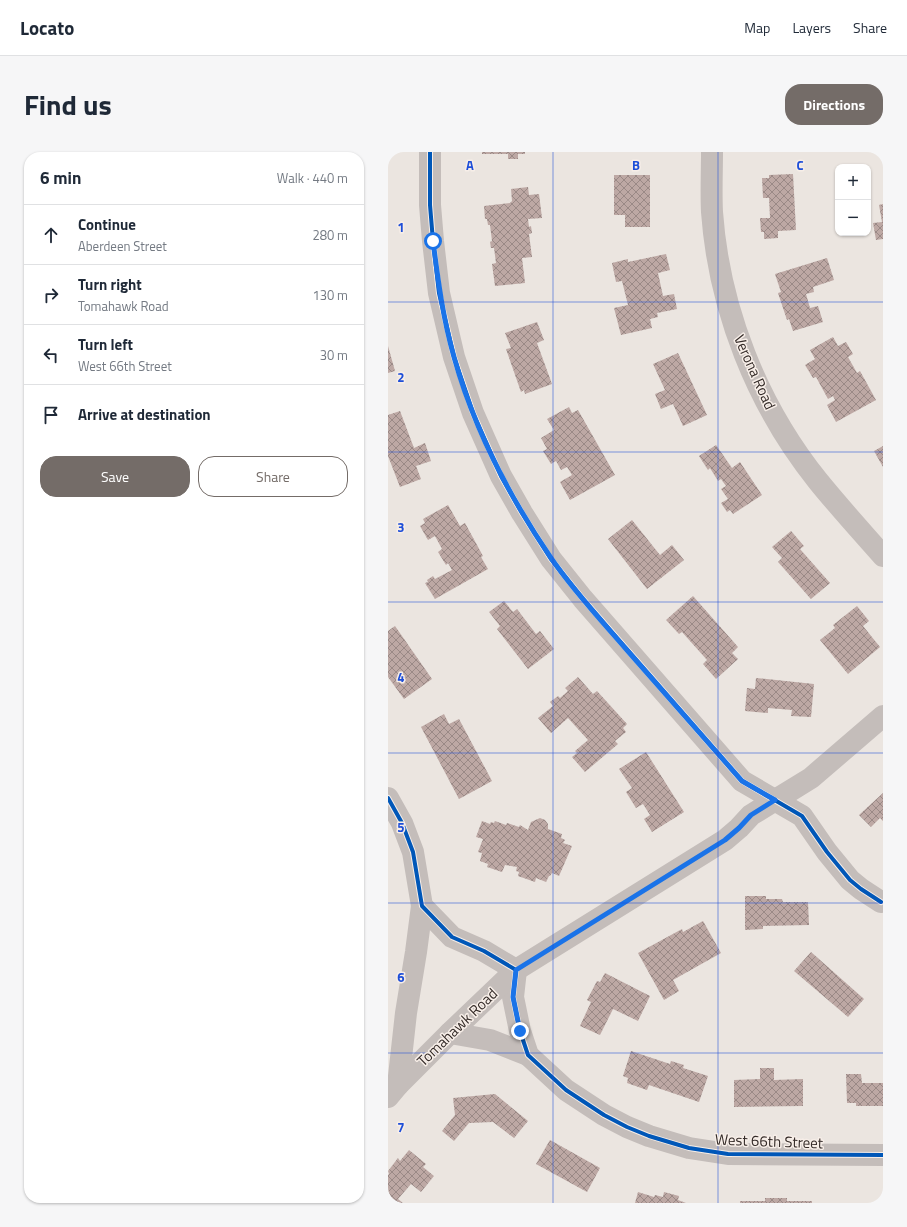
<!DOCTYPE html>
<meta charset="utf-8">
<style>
body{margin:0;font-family:"Titillium Web",sans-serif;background:#f6f6f7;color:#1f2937}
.controls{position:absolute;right:12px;top:12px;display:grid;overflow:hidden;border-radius:8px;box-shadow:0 1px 3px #0004}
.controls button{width:36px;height:36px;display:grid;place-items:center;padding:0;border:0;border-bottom:1px solid #e0e1e3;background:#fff;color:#1f2937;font:20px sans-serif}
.stop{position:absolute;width:12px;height:12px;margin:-9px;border:3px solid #1a73e8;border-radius:50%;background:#fff}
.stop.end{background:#1a73e8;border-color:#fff;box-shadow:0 1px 4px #0008}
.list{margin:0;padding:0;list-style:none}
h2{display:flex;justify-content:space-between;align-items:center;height:52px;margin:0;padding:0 16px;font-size:17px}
h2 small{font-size:13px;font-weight:400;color:#747a83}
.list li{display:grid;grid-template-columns:26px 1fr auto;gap:12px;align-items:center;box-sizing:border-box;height:60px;padding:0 16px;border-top:1px solid #e0e1e3}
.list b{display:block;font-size:15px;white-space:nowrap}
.list p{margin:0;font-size:13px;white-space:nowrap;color:#747a83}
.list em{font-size:13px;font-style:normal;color:#747a83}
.actions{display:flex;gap:8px;padding:12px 16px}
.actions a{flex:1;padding:9px 0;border:1px solid #746c68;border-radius:16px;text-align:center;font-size:14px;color:#746c68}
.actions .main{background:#746c68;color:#fff}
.icon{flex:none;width:22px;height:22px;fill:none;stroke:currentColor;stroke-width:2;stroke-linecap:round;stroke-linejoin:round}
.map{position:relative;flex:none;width:495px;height:1051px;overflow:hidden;border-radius:16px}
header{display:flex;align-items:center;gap:24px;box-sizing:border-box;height:56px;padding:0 20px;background:#fff;border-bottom:1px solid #e0e1e3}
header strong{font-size:19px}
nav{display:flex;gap:22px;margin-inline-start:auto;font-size:14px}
.intro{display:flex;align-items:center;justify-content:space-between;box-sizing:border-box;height:96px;padding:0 24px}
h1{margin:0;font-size:28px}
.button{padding:10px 18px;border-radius:16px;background:#746c68;color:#fff;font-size:14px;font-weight:700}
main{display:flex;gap:24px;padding:0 24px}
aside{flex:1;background:#fff;border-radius:16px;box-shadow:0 1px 3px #0004}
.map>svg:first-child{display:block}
</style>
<header>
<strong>Locato</strong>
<nav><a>Map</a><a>Layers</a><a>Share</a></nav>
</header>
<div class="intro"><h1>Find us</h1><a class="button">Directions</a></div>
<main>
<aside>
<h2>6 min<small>Walk · 440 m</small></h2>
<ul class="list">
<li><svg class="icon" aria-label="ahead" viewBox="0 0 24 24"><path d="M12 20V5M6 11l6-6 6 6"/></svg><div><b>Continue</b><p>Aberdeen Street</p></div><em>280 m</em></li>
<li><svg class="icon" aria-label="right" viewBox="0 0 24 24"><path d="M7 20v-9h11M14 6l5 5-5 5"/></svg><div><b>Turn right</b><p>Tomahawk Road</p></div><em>130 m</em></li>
<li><svg class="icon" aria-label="left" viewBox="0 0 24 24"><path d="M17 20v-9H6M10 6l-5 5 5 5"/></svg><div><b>Turn left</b><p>West 66th Street</p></div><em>30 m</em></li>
<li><svg class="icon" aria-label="arrive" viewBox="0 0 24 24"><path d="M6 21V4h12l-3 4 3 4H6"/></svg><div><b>Arrive at destination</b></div></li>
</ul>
<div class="actions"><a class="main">Save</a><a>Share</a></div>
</aside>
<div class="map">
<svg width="495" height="1051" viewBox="0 0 495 1051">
<defs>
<pattern id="building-cross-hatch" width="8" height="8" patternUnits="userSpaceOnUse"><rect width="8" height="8" fill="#bda8a4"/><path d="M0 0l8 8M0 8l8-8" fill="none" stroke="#9a8986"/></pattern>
</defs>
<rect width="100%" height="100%" fill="#ebe5e0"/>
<g fill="url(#building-cross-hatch)">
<polygon points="94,0 137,0 137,2 130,2 130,7 120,7 120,2 94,2"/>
<polygon points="405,22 408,78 390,79 390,86 376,87 376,80 373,80 372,66 382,66 381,46 375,46 374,26 381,26 381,23"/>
<polygon points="226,23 262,23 262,75 237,75 237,63 226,63"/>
<polygon points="140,35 141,43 151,42 154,66 140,67 141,75 143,74 144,81 141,82 144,105 134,106 137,131 107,134 104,112 108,111 106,96 103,96 102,90 104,89 102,73 100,73 99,67 97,67 96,54 122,51 124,49 123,37"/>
<polygon points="495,52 495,87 488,88 485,71 494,70 491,53"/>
<polygon points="278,102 282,118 270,121 275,144 286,142 289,157 269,161 270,165 262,167 264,176 233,183 226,156 240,153 234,129 228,130 224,111 240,107 240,110"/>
<polygon points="439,106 446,128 425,135 426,140 418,142 422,156 430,154 435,170 405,179 401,167 399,168 390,141 393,140 387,122"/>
<polygon points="149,170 156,188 149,191 164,232 137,242 136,238 133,240 118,197 123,196 117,181"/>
<polygon points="445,185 450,194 458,190 465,202 460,205 469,221 472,219 488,248 448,270 439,253 447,248 445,244 440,247 428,225 425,226 417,213 427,207 422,198"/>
<polygon points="0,194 7,219 0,221"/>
<polygon points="290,201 319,263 295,274 285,252 273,257 267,242 277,238 265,212"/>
<polygon points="181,255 184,261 190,258 227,323 182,348 172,330 184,323 179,315 173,318 168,309 163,312 155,299 159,297 153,286 166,278 159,267"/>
<polygon points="12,259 26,296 37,291 43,309 28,314 33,327 12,335 0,304 0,263"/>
<polygon points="328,293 344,316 352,310 374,343 345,362 342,358 339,360 333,351 340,347 333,337 338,334 333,327 330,329 322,316 320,318 311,304"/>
<polygon points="495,294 495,315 486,299"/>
<polygon points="60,353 72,374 77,371 95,404 93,405 100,417 47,447 37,431 40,430 39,428 45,424 47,427 64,418 60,411 58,413 50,400 54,397 47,384 40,388 32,374 37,371 35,367"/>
<polygon points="244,368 272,403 284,393 296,408 259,437 220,387"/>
<polygon points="403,379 416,394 412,397 442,431 423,447 390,410 394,406 384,395"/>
<polygon points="305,444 350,495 344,501 350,507 328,527 315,512 319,508 294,480 291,482 278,468"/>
<polygon points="116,449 125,460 129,457 148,482 152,479 166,497 140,517 109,477 112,474 101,460"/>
<polygon points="469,454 481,469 475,474 492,495 460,522 432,488 447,476 445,473"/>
<polygon points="7,474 44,527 16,547 0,525 0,479"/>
<polygon points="190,525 205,542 209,539 239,572 235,576 238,580 227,589 230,592 197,620 184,605 189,601 187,599 200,588 180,566 163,581 150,566 165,554 162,550 170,544 172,546 180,539 177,536"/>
<polygon points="368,526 426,532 423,565 403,564 404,558 380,556 380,561 357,559 359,536 367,537"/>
<polygon points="56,562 61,572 71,567 104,629 71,647 33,575"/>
<polygon points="258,600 296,660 264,680 256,667 262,663 255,652 248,656 238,640 244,636 231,617"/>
<polygon points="495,641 495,669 492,666 483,675 471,663"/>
<polygon points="152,666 157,668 160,672 160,677 174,682 173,686 177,688 175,691 184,694 171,724 164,721 162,724 161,724 158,730 148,726 147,730 130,724 131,720 128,719 129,715 117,713 114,720 99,715 100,712 92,709 94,701 90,700 95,687 88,685 94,669 102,672 103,670 106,671 107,669 118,673 119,671 131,675 132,673 140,678 143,670"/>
<polygon points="357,744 378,744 378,747 394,747 395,750 420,750 421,773 375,774 375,777 357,778"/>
<polygon points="315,769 333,801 285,828 291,839 276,848 250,801 294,777 295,780"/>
<polygon points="423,800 476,847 460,865 406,819"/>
<polygon points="217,821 262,844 250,869 225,857 212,883 192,874 203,850 199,848 209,829 212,830"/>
<polygon points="243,899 282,912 283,909 296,913 295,916 320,924 311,950 261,933 259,938 239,931 240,926 235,924"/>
<polygon points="372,916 386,916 386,928 415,927 415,954 346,955 346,928 372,927"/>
<polygon points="458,922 473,922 474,931 495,931 495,954 468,954 468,951 459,951"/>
<polygon points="107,942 140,969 126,986 105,970 81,971 66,989 54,979 67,963 65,946"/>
<polygon points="162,988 212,1016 199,1040 148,1012"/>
<polygon points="21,998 38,1012 35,1015 46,1024 33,1040 23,1032 10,1047 15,1051 0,1051 0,1023 1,1022 0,1019 10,1006 12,1009"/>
<polygon points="250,1040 266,1045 267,1043 275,1045 276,1040 291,1044 290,1048 298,1051 247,1051"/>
<polygon points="377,1046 399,1046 399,1049 424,1049 424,1051 352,1051 352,1049 377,1049"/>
</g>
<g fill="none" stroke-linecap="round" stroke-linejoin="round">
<g stroke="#c4bdba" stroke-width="22">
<polyline points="42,0 42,53 45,89 51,141 66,205 85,261 113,324 134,361 163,407 195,447 354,629 414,664 439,700 462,728 473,737 493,750"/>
<path d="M 324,0 C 324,20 323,40 324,60 C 331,157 369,253 430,329 C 451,355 473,379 495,404"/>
<polyline points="0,646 14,671 25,700 34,754 64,785 96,799 128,818 125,845 132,879 140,903 178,938 216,963 239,975 261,984 301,996 340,1002 495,1003"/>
<polyline points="62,881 102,888 140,903"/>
<polyline points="10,933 18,861 28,800 34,754"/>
<polyline points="0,945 10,933 62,881 128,818 337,688 351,676 363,663 423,626 495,564"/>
</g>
<defs>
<g id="cycleway">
<polyline points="42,0 42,53 45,89 51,141 66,205 85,261 113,324 134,361 163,407 195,447 354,629 414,664 439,700 462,728 473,737 493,750"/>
<polyline points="0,646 14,671 25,700 34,754 64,785 96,799 128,818 125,845 132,879 140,903 178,938 216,963 239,975 261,984 301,996 340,1002 495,1003"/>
</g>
</defs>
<use href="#cycleway" stroke="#f7eee8" stroke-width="6"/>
<use href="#cycleway" stroke="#0057b8" stroke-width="4"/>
</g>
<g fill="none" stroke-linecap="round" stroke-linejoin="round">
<path stroke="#1a73e8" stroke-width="5" d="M 45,89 C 50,128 55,167 66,205 C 86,277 121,344 163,406 C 185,438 212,467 238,497 C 277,541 315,585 354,629 L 387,648 L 363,663 L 351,676 L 337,688 L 128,818 L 125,845 L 132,879"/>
</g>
<path fill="none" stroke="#1d4ed8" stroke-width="1" stroke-opacity="0.55" d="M 165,0 L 165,1051M 330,0 L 330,1051M 0,150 L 495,150M 0,300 L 495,300M 0,450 L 495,450M 0,601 L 495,601M 0,751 L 495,751M 0,901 L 495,901"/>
<g text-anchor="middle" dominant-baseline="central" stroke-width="3" stroke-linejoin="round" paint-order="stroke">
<g font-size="15" fill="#342b28" stroke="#f7eee8">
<text transform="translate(367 220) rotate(66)">Verona Road</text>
<text transform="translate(69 875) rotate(-44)">Tomahawk Road</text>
<text transform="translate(381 989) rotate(2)">West 66th Street</text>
</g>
</g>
<g font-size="13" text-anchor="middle" font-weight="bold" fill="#1d4ed8" stroke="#f7eee8" stroke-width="3" stroke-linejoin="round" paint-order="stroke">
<text x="82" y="18">A</text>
<text x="248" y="18">B</text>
<text x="412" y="18">C</text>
<text x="13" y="80">1</text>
<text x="13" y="230">2</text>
<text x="13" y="380">3</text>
<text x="13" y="530">4</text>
<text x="13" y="680">5</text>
<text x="13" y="830">6</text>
<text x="13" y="980">7</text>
</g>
</svg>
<div class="controls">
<button>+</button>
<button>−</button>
</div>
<div class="stop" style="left:45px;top:89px"></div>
<div class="stop end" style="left:132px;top:879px"></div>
</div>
</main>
